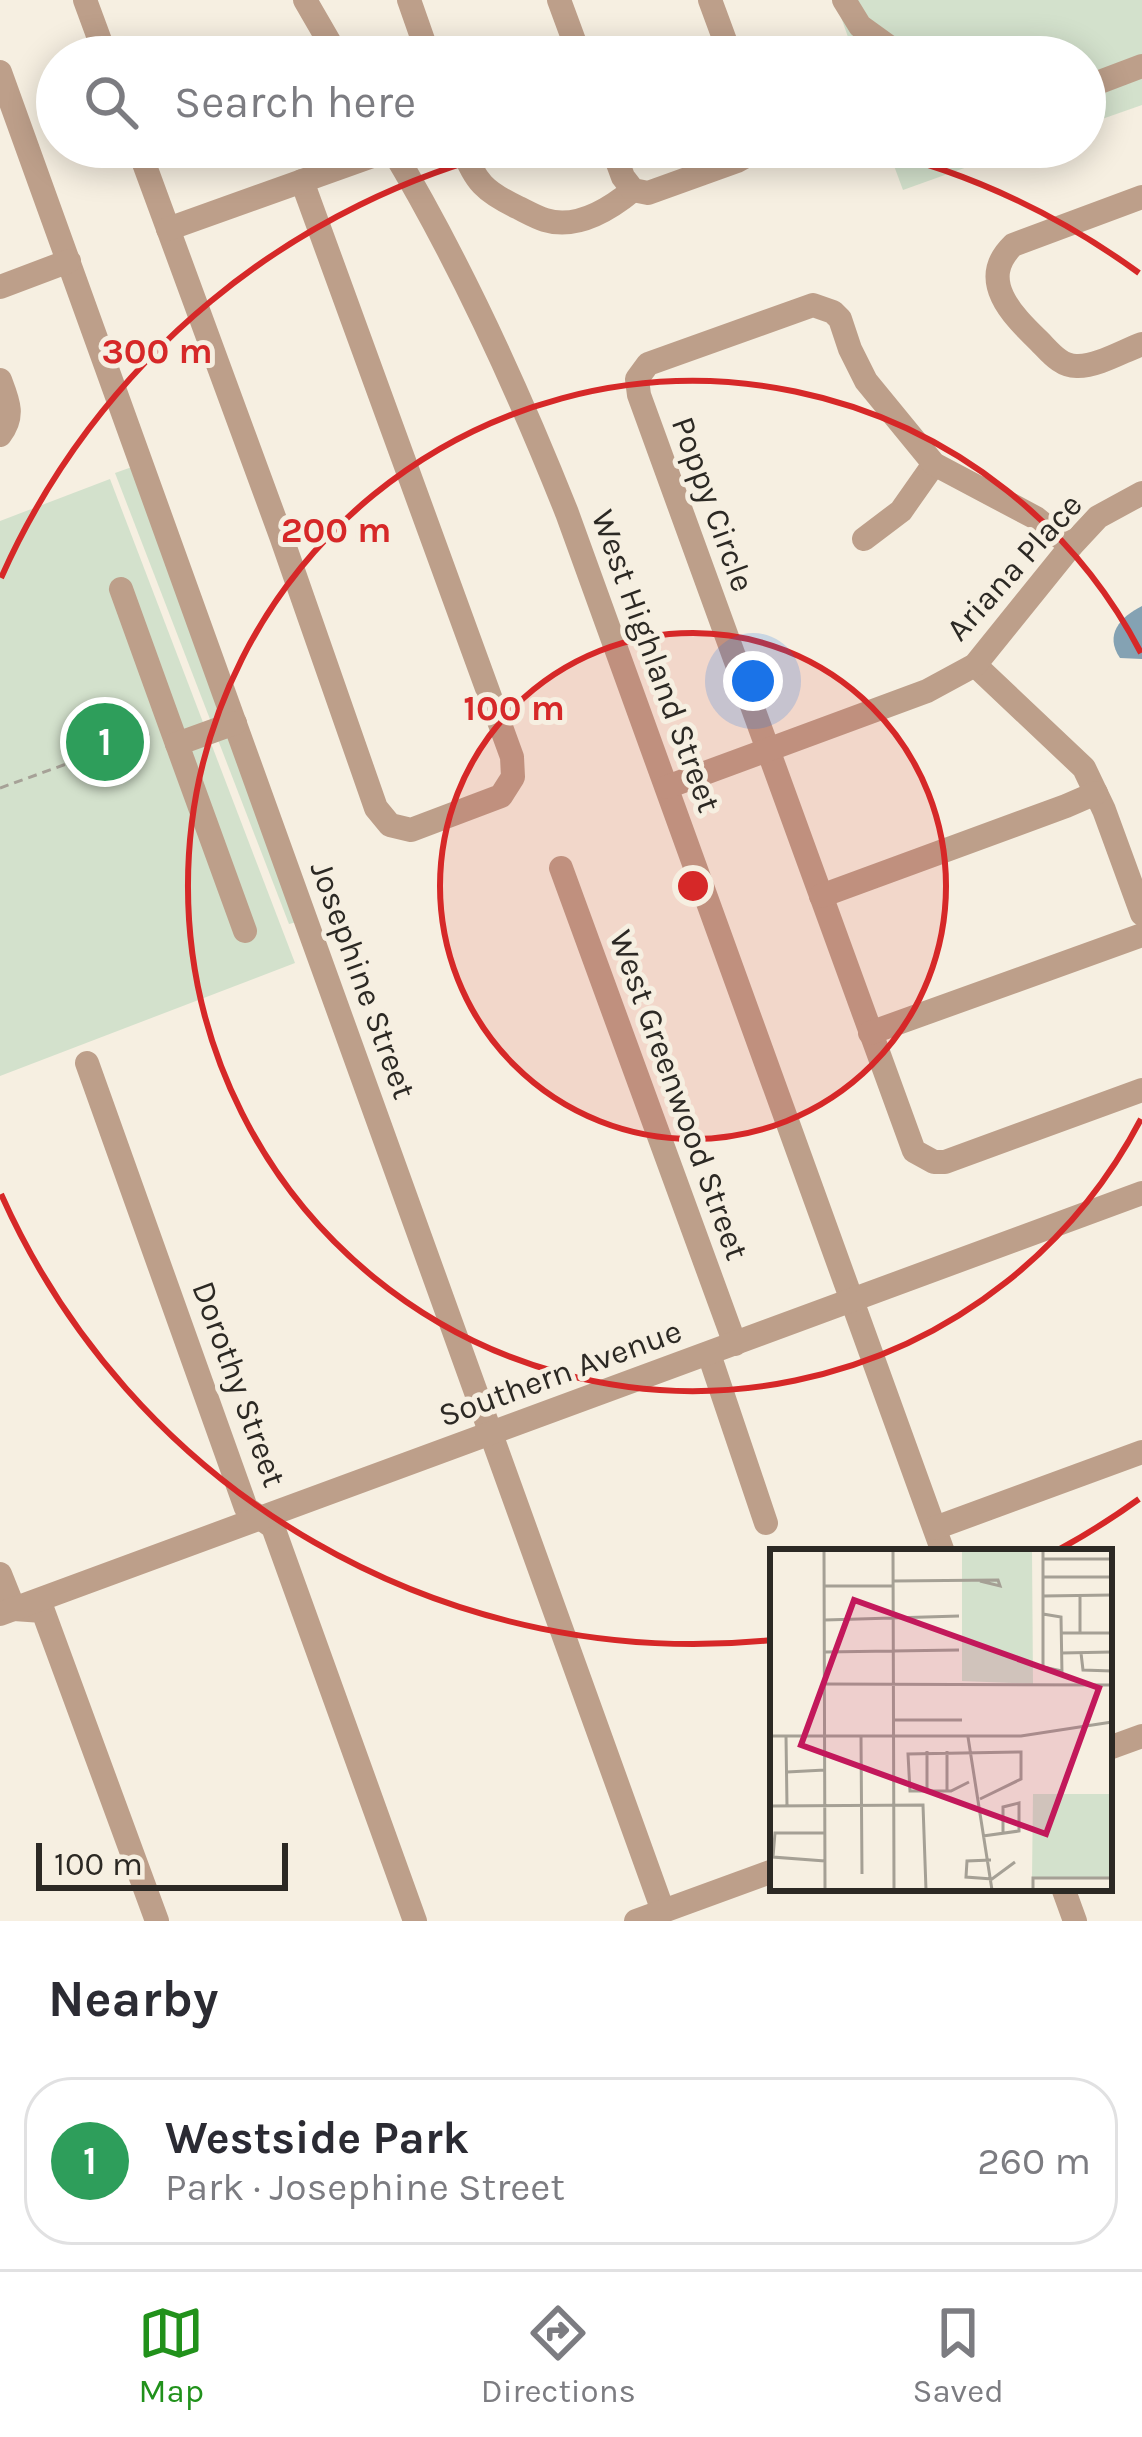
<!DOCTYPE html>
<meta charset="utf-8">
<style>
body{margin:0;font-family:Karla,sans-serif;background:#f7f7f7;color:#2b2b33}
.scale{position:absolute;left:36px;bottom:30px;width:252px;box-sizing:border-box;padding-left:12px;border:6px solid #2c2924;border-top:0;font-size:33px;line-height:42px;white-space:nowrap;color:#2c2924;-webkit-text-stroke:9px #f6efe1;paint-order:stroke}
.you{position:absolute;left:753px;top:681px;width:42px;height:42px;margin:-30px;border:9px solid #fff;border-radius:50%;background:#1a73e8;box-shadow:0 0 0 18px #1a73e833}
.badge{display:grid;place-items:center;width:78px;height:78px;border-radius:50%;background:#21911b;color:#fff;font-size:39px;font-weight:700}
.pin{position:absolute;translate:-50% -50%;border:6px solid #fff;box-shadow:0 3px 12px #0006}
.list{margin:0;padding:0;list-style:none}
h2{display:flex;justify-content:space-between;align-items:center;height:156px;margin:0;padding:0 48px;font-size:51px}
h2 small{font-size:39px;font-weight:400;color:#7c7c81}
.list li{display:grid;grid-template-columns:78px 1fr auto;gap:36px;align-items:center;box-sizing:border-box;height:168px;margin:0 24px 24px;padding:0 24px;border:3px solid #e1e1e2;border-radius:48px}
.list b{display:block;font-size:45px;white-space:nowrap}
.list p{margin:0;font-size:39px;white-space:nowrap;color:#7c7c81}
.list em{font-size:39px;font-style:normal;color:#7c7c81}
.icon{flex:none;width:66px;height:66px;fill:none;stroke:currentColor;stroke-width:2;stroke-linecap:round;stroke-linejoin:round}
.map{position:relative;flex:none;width:1142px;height:1921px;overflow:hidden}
.search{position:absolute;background:#fff;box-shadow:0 6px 30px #0003;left:36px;right:36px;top:36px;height:132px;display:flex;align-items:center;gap:30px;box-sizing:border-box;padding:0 42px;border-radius:66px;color:#7c7c81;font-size:45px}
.sheet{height:348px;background:#fff}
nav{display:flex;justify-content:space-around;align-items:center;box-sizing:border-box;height:168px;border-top:3px solid #e1e1e2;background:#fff;font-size:33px;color:#7c7c81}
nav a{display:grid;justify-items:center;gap:6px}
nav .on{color:#21911b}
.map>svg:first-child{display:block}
</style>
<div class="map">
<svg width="1142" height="1921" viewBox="0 0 1142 1921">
<rect width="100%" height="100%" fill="#f6efe1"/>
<g fill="#d3e1cc">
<polygon points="835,0 1142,0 1142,105 1085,125 1085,57 855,57"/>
<polygon points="887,147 1023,147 903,190"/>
<polygon points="132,467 297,922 289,924 115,473"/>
<polygon points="110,479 295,963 0,1076 0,521"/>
</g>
<path fill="#84a2b3" d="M 1142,606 L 1142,659 L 1120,658 C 1104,635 1120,617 1142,606 Z"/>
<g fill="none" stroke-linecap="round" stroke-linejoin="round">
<polyline stroke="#a6a197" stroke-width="3" stroke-dasharray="9 6" stroke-linecap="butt" points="0,788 152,733"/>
<g stroke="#bd9f8a" stroke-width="24">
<polyline points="85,0 106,57"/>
<polyline points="305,0 338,57"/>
<polyline points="409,0 429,57"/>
<polyline points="559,0 580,57"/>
<polyline points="710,0 731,57"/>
<polyline points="844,0 860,26 903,57"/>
<polyline points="0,72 663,1911"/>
<polyline points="1085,84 1097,83 1142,66"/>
<polyline points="138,147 281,536 376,808 390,825 411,830 501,796 513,777 512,757 302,181"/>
<path d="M 391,147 C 461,264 517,387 567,513 L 943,1552"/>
<path d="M 462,147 C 475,182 485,192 519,208 C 527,212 536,217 545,220 C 577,230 610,209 633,190"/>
<polyline points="612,147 623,177 633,190 648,193 737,161 748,155 754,147"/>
<path d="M 1142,197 L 1013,245 C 977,280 1012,315 1039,341 C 1050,352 1061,367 1078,366 C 1098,366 1123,351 1142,344"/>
<polyline points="168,229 392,149"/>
<polyline points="0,287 69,261"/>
<path d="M 0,380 C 8,401 15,416 0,435"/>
<polyline points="864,539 901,511 934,464"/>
<polyline points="1071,546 1036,518 934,464 866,381 850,349 840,319 833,312 813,305 648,364 637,379 639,395 914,1151 934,1162 945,1162 1142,1090"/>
<polyline points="121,589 177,744"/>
<polyline points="975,665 1084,768 1104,810 1142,914"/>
<polyline points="235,723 177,744 245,931"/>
<polyline points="667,787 927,691 975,665 1071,546 1098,517 1142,493"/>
<polyline points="561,868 735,1344"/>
<polyline points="821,896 1066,806 1096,793"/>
<polyline points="870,1033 1142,935"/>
<polyline points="87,1063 246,1508 273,1527 415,1921"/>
<polyline points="709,1354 766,1523"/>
<polyline points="935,1528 1142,1452"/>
<polyline points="0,1574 14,1609 43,1611 157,1921"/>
<polyline points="0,1614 1142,1193"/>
<polyline points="1109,1748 1142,1736"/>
<polyline points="1063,1888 1075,1921"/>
<polyline points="636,1921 773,1871"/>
</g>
</g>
<circle cx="693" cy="886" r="253" fill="#d62828" fill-opacity=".12"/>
<g fill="none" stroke="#d62828" stroke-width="6">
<circle cx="693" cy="886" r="253"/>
<path d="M1141 1119A505 505 0 1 1 1141 653"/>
<path d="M1139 1499A758 758 0 0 1 1060 1549M772 1640A758 758 0 0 1 1 1194M1 578A758 758 0 0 1 522 147M864 147A758 758 0 0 1 1139 273"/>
</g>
<g text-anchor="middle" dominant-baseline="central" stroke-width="10" stroke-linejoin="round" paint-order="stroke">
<g font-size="33" fill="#2c2924" stroke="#f6efe1">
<text transform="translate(713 504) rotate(70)">Poppy Circle</text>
<text transform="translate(1014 567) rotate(-48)">Ariana Place</text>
<text transform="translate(656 661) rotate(70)">West Highland Street</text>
<text transform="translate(363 980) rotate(70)">Josephine Street</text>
<text transform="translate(679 1095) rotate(70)">West Greenwood Street</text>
<text transform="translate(560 1373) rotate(-20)">Southern Avenue</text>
<text transform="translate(239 1384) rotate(70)">Dorothy Street</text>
</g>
</g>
<g transform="translate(770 1549)">
<rect width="342" height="342" fill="#f6efe1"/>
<path d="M 192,1 L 262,1 L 263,135 L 192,132 ZM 263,245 L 342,245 L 342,329 L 262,329 Z" fill="#d3e1cc"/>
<path fill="none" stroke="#a5a095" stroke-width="3" d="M 54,1 L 55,341M 123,1 L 124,341M 273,1 L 273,118 L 292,122M 273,10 L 342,10M 273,28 L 342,28M 123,32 L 228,31 L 230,37 L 210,32M 55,37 L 123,37M 310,46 L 310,84M 273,47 L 342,46M 273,65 L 291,68 L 292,125M 55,71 L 189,67M 292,84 L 342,84M 55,103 L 189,101M 292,104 L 342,103M 311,104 L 313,121 L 342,122M 56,135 L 342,136M 124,171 L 192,171M 0,187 L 251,187 L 342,173M 16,187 L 17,257M 91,188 L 92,325M 198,188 L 222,341M 177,202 L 177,242M 17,223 L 55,221M 199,233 L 181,242 L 140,242 L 138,205 L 251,203 L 251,230 L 210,250M 157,242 L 157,202M 0,257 L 153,256 L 156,341M 55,284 L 5,284 L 3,308 L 55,312M 213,287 L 249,282 L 249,254 L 233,258 L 233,283M 221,311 L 197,312 L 196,328 L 222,330 L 245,313M 263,341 L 263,329 L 342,329"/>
<path fill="#c2185b" fill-opacity="0.15" stroke="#c2185b" stroke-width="6" d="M 84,51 L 329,139 L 276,285 L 31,196 Z"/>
<rect width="342" height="342" fill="none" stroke="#2c2924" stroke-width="6"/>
</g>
<circle cx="693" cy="886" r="18" fill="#d62828" stroke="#f6efe1" stroke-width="6"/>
<g font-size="36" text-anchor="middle" font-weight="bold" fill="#d62828" stroke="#f6efe1" stroke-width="10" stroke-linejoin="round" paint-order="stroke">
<text x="157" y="363">300 m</text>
<text x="336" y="542">200 m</text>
<text x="514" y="720">100 m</text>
</g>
</svg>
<div class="scale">100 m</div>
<div class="you"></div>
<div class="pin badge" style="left:105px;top:742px;background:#2e9e5b">1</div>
<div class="search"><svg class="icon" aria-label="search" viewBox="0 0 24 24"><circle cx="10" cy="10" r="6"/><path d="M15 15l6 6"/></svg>Search here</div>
</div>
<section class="sheet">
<h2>Nearby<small></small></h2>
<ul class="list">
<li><span class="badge" style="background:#2e9e5b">1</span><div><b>Westside Park</b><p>Park · Josephine Street</p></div><em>260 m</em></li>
</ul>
</section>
<nav>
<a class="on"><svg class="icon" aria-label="map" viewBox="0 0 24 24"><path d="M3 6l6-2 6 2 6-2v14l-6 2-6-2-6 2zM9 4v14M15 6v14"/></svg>Map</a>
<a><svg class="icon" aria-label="directions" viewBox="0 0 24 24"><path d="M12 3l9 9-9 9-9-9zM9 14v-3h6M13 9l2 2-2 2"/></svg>Directions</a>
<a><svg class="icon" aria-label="saved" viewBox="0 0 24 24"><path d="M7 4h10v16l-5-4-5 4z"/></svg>Saved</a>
</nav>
